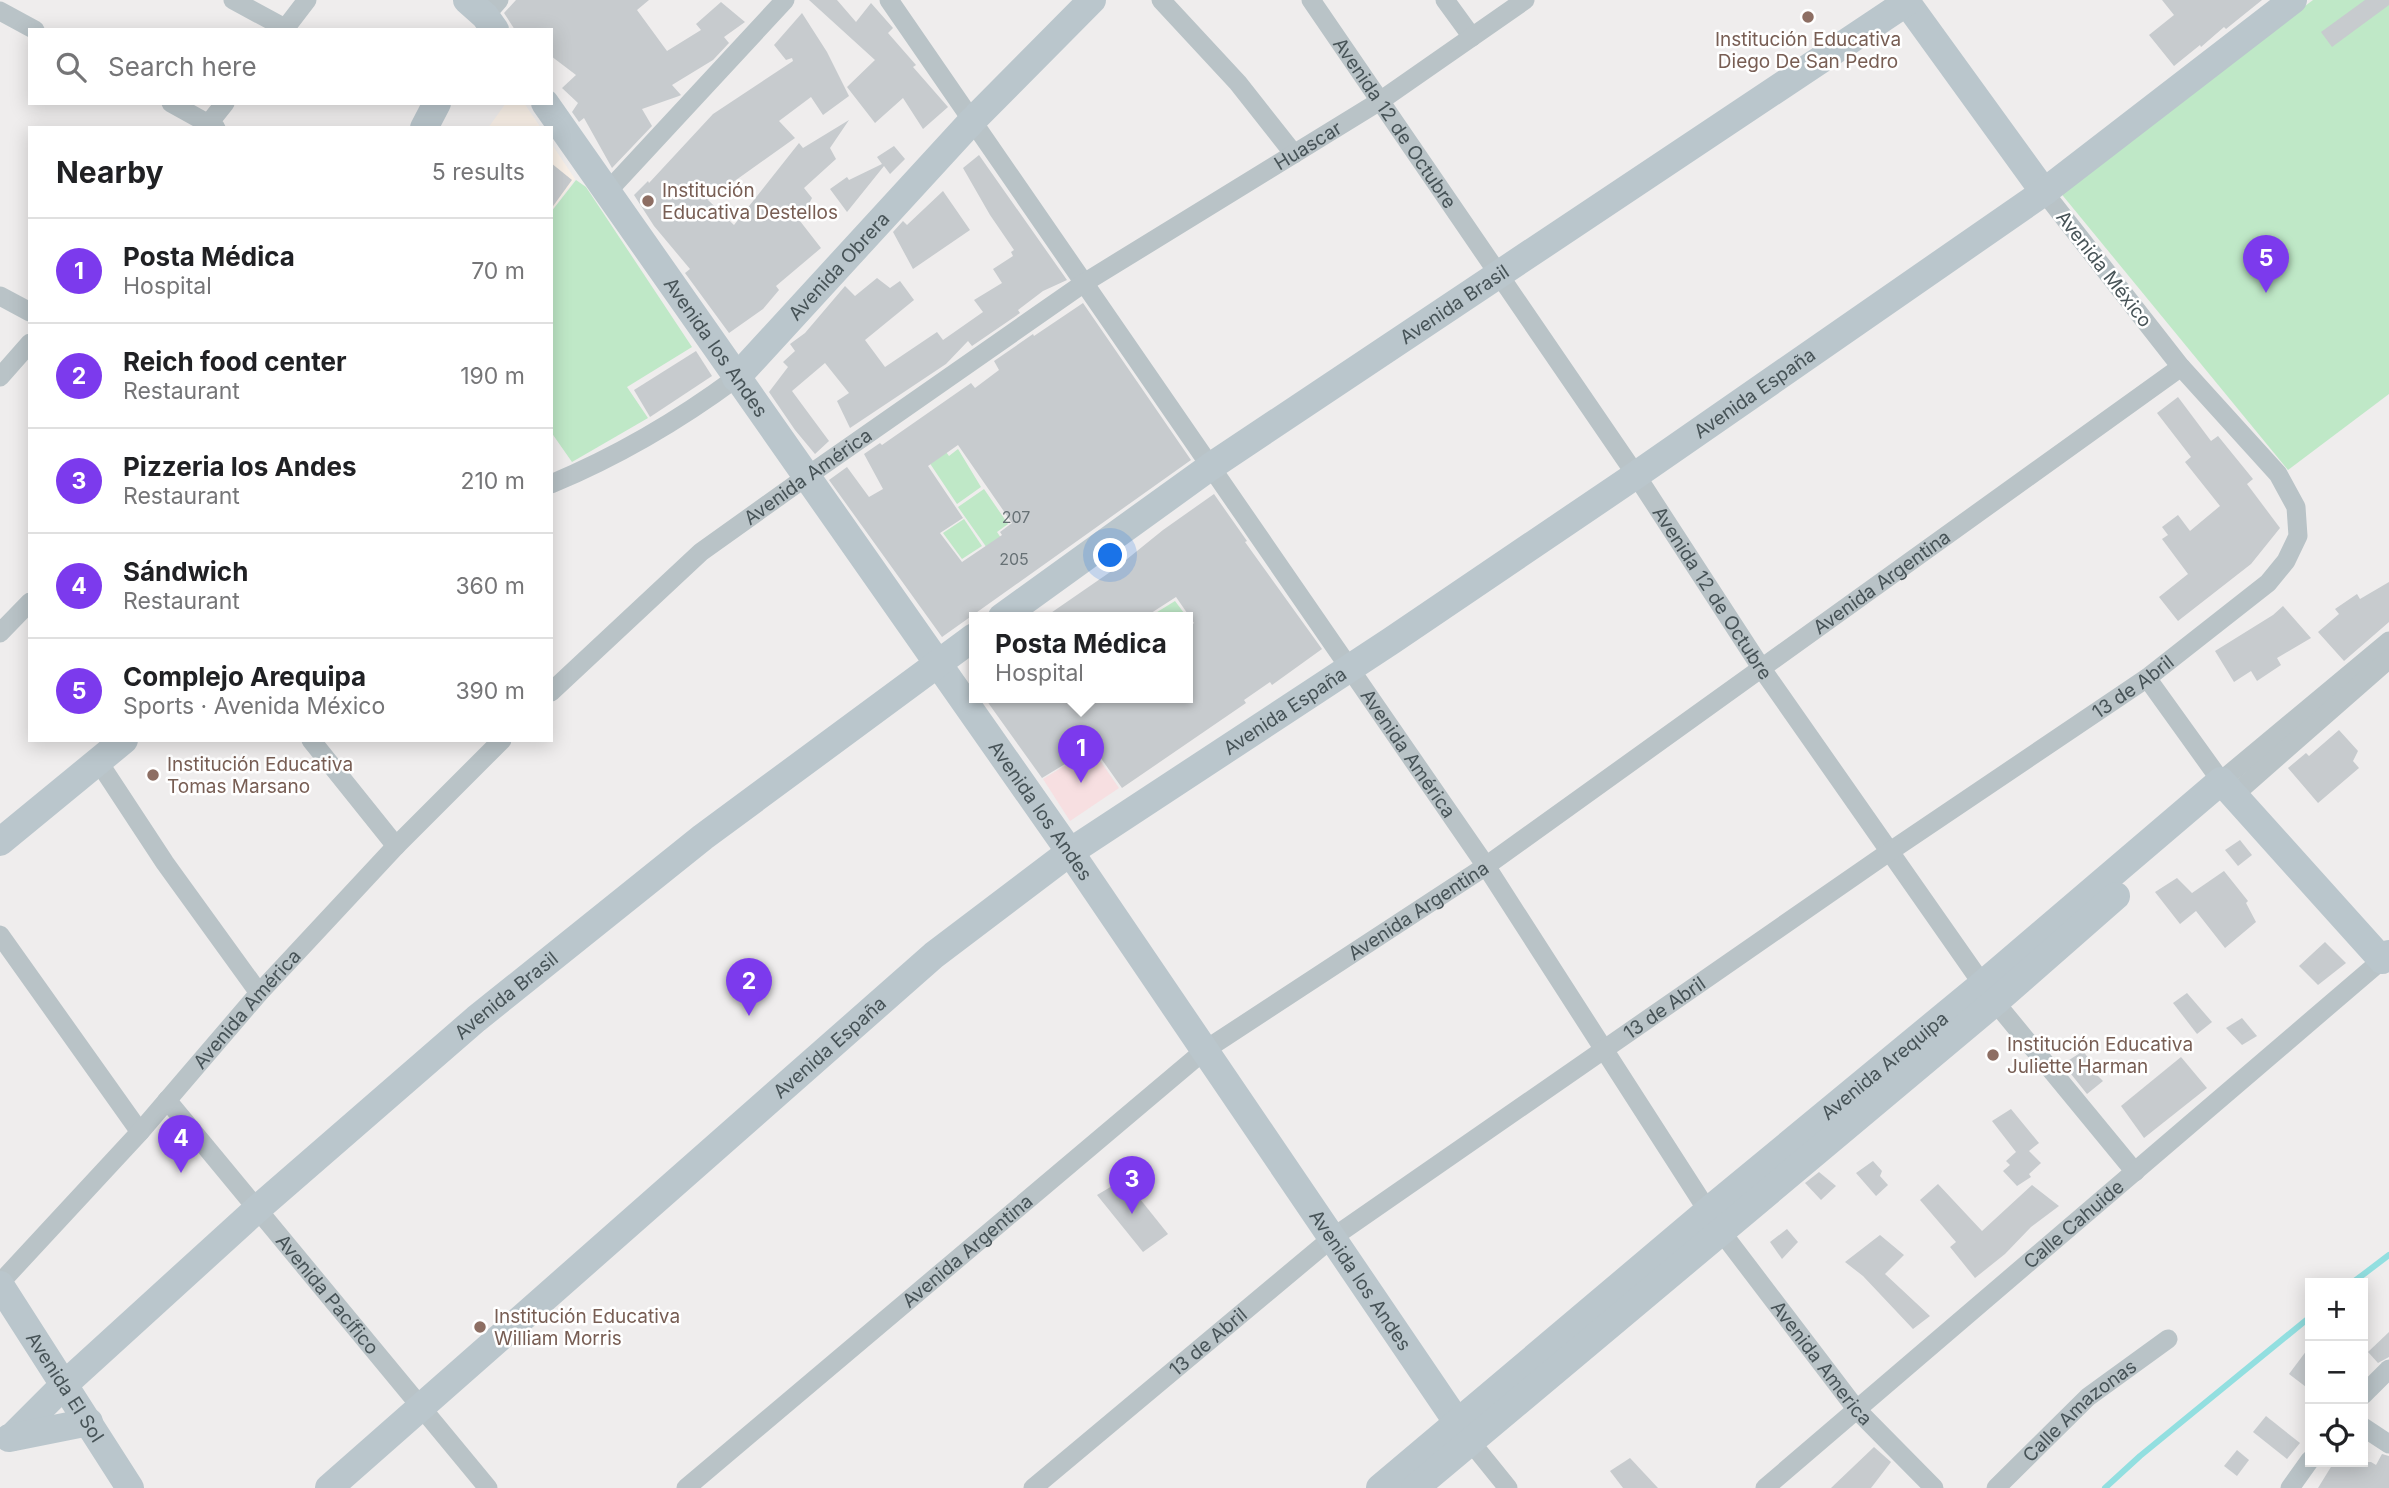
<!DOCTYPE html>
<meta charset="utf-8">
<style>
body{margin:0;font-family:Inter,sans-serif;background:#f6f6f6;color:#202124}
.controls{position:absolute;right:21px;bottom:21px;display:grid;overflow:hidden;border-radius:0px;box-shadow:0 4px 18px #0003}
.controls button{width:63px;height:63px;display:grid;place-items:center;padding:0;border:0;border-bottom:2px solid #e0e0e0;background:#fff;color:#202124;font:35px sans-serif}
.you{position:absolute;left:1111px;top:556px;width:24px;height:24px;margin:-18px;border:5px solid #fff;border-radius:50%;background:#1a73e8;box-shadow:0 0 0 10px #1a73e833}
.badge{display:grid;place-items:center;width:46px;height:46px;border-radius:50%;background:#7c3aed;color:#fff;font-size:23px;font-weight:700}
.pin{position:absolute;translate:-50% -58px;filter:drop-shadow(0 2px 4px #0008)}
.pin::after{content:'';position:absolute;top:37px;width:24px;height:21px;background:inherit;clip-path:polygon(0 0,100% 0,50% 100%)}
.popup{position:absolute;left:969px;top:612px;width:224px;height:91px;box-sizing:border-box;display:grid;place-content:center;border-radius:0px;background:#fff;filter:drop-shadow(0 2px 5px #0005);font-size:23px;white-space:nowrap;color:#757577}
.popup b{font-size:26px;color:#202124}
.popup::after{content:'';position:absolute;left:50%;top:100%;margin-left:-14px;border:14px solid transparent;border-top-color:#fff}
.list{margin:0;padding:0;list-style:none}
h2{display:flex;justify-content:space-between;align-items:center;height:91px;margin:0;padding:0 28px;font-size:30px}
h2 small{font-size:23px;font-weight:400;color:#757577}
.list li{display:grid;grid-template-columns:46px 1fr auto;gap:21px;align-items:center;box-sizing:border-box;height:105px;padding:0 28px;border-top:2px solid #e0e0e0}
.list b{display:block;font-size:26px;white-space:nowrap}
.list p{margin:0;font-size:23px;white-space:nowrap;color:#757577}
.list em{font-size:23px;font-style:normal;color:#757577}
.icon{flex:none;width:38px;height:38px;fill:none;stroke:currentColor;stroke-width:2;stroke-linecap:round;stroke-linejoin:round}
.map{position:relative;flex:none;width:2389px;height:1488px;overflow:hidden}
.search{position:absolute;background:#fff;box-shadow:0 4px 18px #0003;left:28px;top:28px;width:525px;height:77px;display:flex;align-items:center;gap:18px;box-sizing:border-box;padding:0 24px;border-radius:0px;color:#757577;font-size:26px}
.panel{position:absolute;background:#fff;box-shadow:0 4px 18px #0003;left:28px;top:126px;width:525px;height:616px;border-radius:0px}
.map>svg:first-child{display:block}
</style>
<div class="map">
<svg width="2389" height="1488" viewBox="0 0 2389 1488">
<rect width="100%" height="100%" fill="#efeded"/>
<g fill="#f9f0e7">
<polygon points="506,103 524,103 541,128 488,128"/>
<polygon points="551,143 575,179 551,211"/>
</g>
<polygon fill="#f7dfe1" points="1092,749 1119,788 1070,821 1043,779"/>
<g fill="#bfe8c7">
<polygon points="2313,0 2389,0 2389,394 2288,470 2059,191"/>
<polygon points="576,180 586,187 692,347 627,387 648,418 572,462 551,432 551,212"/>
<polygon points="943,448 949,456 958,449 981,487 957,504 927,459"/>
<polygon points="984,489 1008,524 997,532 1001,538 987,548 958,507"/>
<polygon points="964,519 982,546 962,559 943,533"/>
<polygon points="1175,601 1187,617 1155,617 1154,614"/>
</g>
<g fill="none" stroke-linecap="round" stroke-linejoin="round">
<g stroke="#92dfe0" stroke-width="6">
<polyline points="2352,1283 2389,1255"/>
<polyline points="2105,1488 2140,1456 2310,1317"/>
</g>
</g>
<g fill="#c7cbce" fill-rule="evenodd">
<polygon points="516,0 649,0 637,10 667,51 701,30 696,24 721,2 745,22 724,37 729,43 713,60 672,85 681,95 679,96 642,109 652,126 612,168 584,118 579,122 572,112 578,103 562,88 576,75 551,56 551,30 515,30 504,13"/>
<polygon points="809,0 837,0 856,22 871,3 893,28 888,33 916,65 913,67 948,107 923,129 903,98 875,123 847,87 875,60"/>
<polygon points="2162,0 2262,0 2226,29 2224,27 2201,47 2200,45 2174,66 2149,35 2174,15"/>
<polygon points="2365,0 2389,0 2389,5 2332,47 2321,32"/>
<polygon points="802,13 827,52 849,96 823,115 811,97 779,121 795,138 708,200 734,225 799,143 803,148 849,120 830,148 836,159 804,188 812,198 800,221 821,248 776,286 779,290 763,309 729,333 685,273 690,269 654,226 634,195 648,181 649,183 713,114 793,61 792,58 786,60 774,45"/>
<polygon points="894,146 905,159 890,174 884,166 847,212 830,189 847,177 849,180 882,164 877,157"/>
<polygon points="979,155 1067,280 1043,291 1018,310 1020,313 972,346 968,341 946,364 850,428 837,401 849,393 825,363 792,391 829,441 815,454 795,430 769,392 788,367 783,362 795,351 790,344 805,333 845,286 855,296 877,278 890,288 900,281 914,300 865,340 885,367 937,332 943,340 983,312 974,300 1002,283 993,269 1013,256 1011,252 1014,250 990,215 963,168"/>
<polygon points="551,163 572,180 551,209"/>
<polygon points="943,191 970,230 913,269 893,232 903,221 907,225"/>
<path d="M 1083,303 L 1191,460 L 942,637 L 829,480 L 847,467 L 869,497 L 883,489 L 864,454 L 880,443 L 882,445 L 971,383 L 975,388 L 999,370 L 994,361 L 1033,334 L 1034,336 ZM 958,445 L 1012,523 L 1000,532 L 1002,535 L 962,562 L 940,533 L 963,518 L 928,466 Z"/>
<polygon points="696,351 712,376 650,417 634,390"/>
<polygon points="2178,397 2211,441 2218,436 2253,479 2247,484 2280,528 2251,564 2178,621 2159,597 2188,574 2162,539 2168,535 2162,527 2178,515 2190,531 2220,506 2185,462 2191,457 2157,413"/>
<polygon points="1214,494 1247,541 1245,542 1322,649 1272,685 1270,682 1244,700 1246,703 1122,788 1093,747 1042,778 984,697 1188,697 1188,628 1194,623 1176,597 1145,617 1045,617 1116,568 1163,530"/>
<polygon points="2389,582 2389,622 2344,661 2318,632 2339,614 2335,609 2357,594 2360,599"/>
<polygon points="2283,606 2311,638 2277,658 2281,665 2257,681 2251,671 2234,682 2215,651 2273,615"/>
<polygon points="2339,730 2358,751 2353,761 2359,768 2318,803 2288,768 2306,753 2309,756"/>
<polygon points="2240,840 2252,855 2238,866 2225,850"/>
<polygon points="2224,871 2248,901 2246,903 2256,922 2225,948 2196,911 2180,924 2155,892 2177,878 2192,893"/>
<polygon points="2325,942 2346,963 2318,985 2299,966"/>
<polygon points="2187,993 2212,1022 2197,1034 2173,1003"/>
<polygon points="2242,1018 2257,1036 2242,1045 2226,1028"/>
<polygon points="2083,1051 2095,1067 2091,1069 2103,1081 2087,1094 2063,1064"/>
<polygon points="2181,1057 2207,1088 2144,1138 2121,1106"/>
<polygon points="2011,1109 2039,1143 2029,1151 2041,1163 2029,1174 2031,1177 2017,1186 2003,1171 2010,1165 2006,1161 2016,1152 1992,1121"/>
<polygon points="1873,1161 1882,1171 1880,1176 1888,1185 1876,1196 1856,1173"/>
<polygon points="1819,1172 1836,1186 1821,1200 1805,1183"/>
<polygon points="1124,1179 1168,1234 1143,1252 1097,1195"/>
<polygon points="1938,1184 1982,1231 2032,1185 2059,1206 2031,1227 2005,1254 1975,1278 1950,1247 1956,1242 1920,1200"/>
<polygon points="1787,1229 1798,1242 1782,1259 1770,1242"/>
<polygon points="1880,1235 1904,1255 1885,1274 1930,1316 1913,1329 1863,1276 1845,1262"/>
<polygon points="2389,1332 2389,1357 2378,1363 2368,1352"/>
<polygon points="2310,1346 2310,1390 2289,1374"/>
<polygon points="2266,1416 2300,1443 2287,1459 2253,1432"/>
<polygon points="1874,1447 1891,1462 1871,1488 1831,1488"/>
<polygon points="2237,1450 2249,1460 2237,1476 2224,1466"/>
<polygon points="2382,1454 2389,1456 2389,1488 2318,1488 2334,1462 2371,1462 2376,1465"/>
<polygon points="1630,1458 1658,1488 1623,1488 1610,1471"/>
</g>
<g fill="none" stroke-linecap="round" stroke-linejoin="round">
<g stroke="#b9c3c7" stroke-width="19">
<polyline points="233,0 285,28"/>
<path id="s1" d="M 889,0 L 1486,866 L 1720,1230 L 1857,1410 L 1934,1488"/>
<polyline points="1161,0 1238,83 1294,154"/>
<path id="s2" d="M 1311,0 L 1636,475 L 1762,669 L 1995,1002 L 2135,1172"/>
<polyline points="1445,0 1472,37"/>
<polyline points="0,11 35,30"/>
<polyline points="485,16 499,0"/>
<polyline points="284,30 307,0"/>
<polyline points="171,103 216,128"/>
<polyline points="205,128 225,103"/>
<polyline points="607,192 785,0"/>
<polyline points="0,296 30,312"/>
<polyline points="0,377 30,343"/>
<path d="M 551,484 C 618,456 678,421 736,378"/>
<polyline points="0,633 30,602"/>
<polyline points="2147,678 2221,781 2389,641"/>
<path id="s3" d="M 551,692 L 701,552 L 806,477 L 1084,283 L 1380,101 L 1525,0"/>
<polyline points="311,740 396,846"/>
<polyline points="98,761 165,863 259,993"/>
<polyline points="2234,795 2389,659"/>
<polyline points="0,935 140,1132"/>
<path id="s4" d="M 167,1100 L 488,1488"/>
<path id="s5" d="M 0,1283 L 140,1132 L 259,993 L 396,846 L 502,740"/>
<polyline points="2363,1395 2389,1369"/>
<polyline points="2363,1427 2389,1444"/>
<polyline points="1470,1441 1508,1488"/>
<path id="s6" d="M 686,1488 L 1205,1050 L 1486,866 L 2181,367"/>
<path id="s7" d="M 1033,1488 L 1332,1238 L 1889,852 L 2147,678 L 2268,583 L 2286,561 L 2298,536 L 2296,507 L 2278,474 L 2181,367 L 2044,192"/>
<path id="s8" d="M 1765,1488 L 2382,960"/>
<path id="s9" d="M 1996,1488 L 2088,1397 L 2168,1339"/>
<polyline points="2290,1488 2310,1460"/>
</g>
<g stroke="#bac6cc" stroke-width="28">
<polyline points="467,0 485,16 495,30"/>
<polyline points="1905,0 2044,192"/>
<path id="s10" d="M 545,103 L 1070,852 L 1470,1441"/>
<polyline points="424,128 437,103"/>
<path id="s11" d="M 736,378 L 972,121 L 1092,0"/>
<path id="s12" d="M 1002,617 L 1210,467 L 1907,2"/>
<polyline points="0,842 124,740"/>
<path id="s13" d="M 0,1285 L 130,1488"/>
<path id="s14" d="M 12,1437 L 65,1384 L 256,1210 L 476,1019 L 703,837 L 974,637"/>
<polyline points="9,1438 89,1422"/>
<path id="s15" d="M 329,1488 L 934,955 L 1070,852 L 1391,641 L 1636,475 L 2044,192 L 2293,0"/>
<path id="s16" d="M 1380,1488 L 1708,1211 L 1983,984 L 2221,781 L 2382,960 L 2389,954"/>
<polyline points="1415,1488 1995,1002 2116,896"/>
</g>
</g>
<g fill="#8d6e63" stroke="#fff" stroke-width="2.5">
<circle cx="1808" cy="17" r="7"/>
<circle cx="648" cy="201" r="7"/>
<circle cx="153" cy="775" r="7"/>
<circle cx="1993" cy="1055" r="7"/>
<circle cx="480" cy="1327" r="7"/>
</g>
<g text-anchor="middle" dominant-baseline="central" stroke-width="5" stroke-linejoin="round" paint-order="stroke">
<g font-size="16" fill="#677175">
<text x="1016" y="517">207</text>
<text x="1014" y="559">205</text>
</g>
<g font-size="19" fill="#785e54" stroke="#fff" text-anchor="start">
<text x="1808" y="39" text-anchor="middle">Institución Educativa<tspan x="1808" dy="22">Diego De San Pedro</tspan></text>
<text x="662" y="190">Institución<tspan x="662" dy="22">Educativa Destellos</tspan></text>
<text x="167" y="764">Institución Educativa<tspan x="167" dy="22">Tomas Marsano</tspan></text>
<text x="2007" y="1044">Institución Educativa<tspan x="2007" dy="22">Juliette Harman</tspan></text>
<text x="494" y="1316">Institución Educativa<tspan x="494" dy="22">William Morris</tspan></text>
</g>
<g font-size="19" fill="#475357" stroke="#fff">
<text stroke="none"><textPath href="#s2" startOffset="149">Avenida 12 de Octubre</textPath></text>
<text stroke="none"><textPath href="#s3" startOffset="936">Huascar</textPath></text>
<text stroke="none"><textPath href="#s11" startOffset="152">Avenida Obrera</textPath></text>
<text transform="translate(2104 269) rotate(52)">Avenida México</text>
<text stroke="none"><textPath href="#s12" startOffset="550">Avenida Brasil</textPath></text>
<text stroke="none"><textPath href="#s10" startOffset="298">Avenida los Andes</textPath></text>
<text stroke="none"><textPath href="#s15" startOffset="1801">Avenida España</textPath></text>
<text stroke="none"><textPath href="#s3" startOffset="336">Avenida América</textPath></text>
<text stroke="none"><textPath href="#s6" startOffset="1502">Avenida Argentina</textPath></text>
<text stroke="none"><textPath href="#s2" startOffset="716">Avenida 12 de Octubre</textPath></text>
<text stroke="none"><textPath href="#s7" startOffset="1362">13 de Abril</textPath></text>
<text stroke="none"><textPath href="#s15" startOffset="1234">Avenida España</textPath></text>
<text stroke="none"><textPath href="#s1" startOffset="915">Avenida América</textPath></text>
<text stroke="none"><textPath href="#s10" startOffset="864">Avenida los Andes</textPath></text>
<text stroke="none"><textPath href="#s6" startOffset="934">Avenida Argentina</textPath></text>
<text stroke="none"><textPath href="#s14" startOffset="663">Avenida Brasil</textPath></text>
<text stroke="none"><textPath href="#s7" startOffset="794">13 de Abril</textPath></text>
<text stroke="none"><textPath href="#s5" startOffset="369">Avenida América</textPath></text>
<text stroke="none"><textPath href="#s15" startOffset="667">Avenida España</textPath></text>
<text stroke="none"><textPath href="#s16" startOffset="658">Avenida Arequipa</textPath></text>
<text stroke="none"><textPath href="#s8" startOffset="406">Calle Cahuide</textPath></text>
<text stroke="none"><textPath href="#s6" startOffset="368">Avenida Argentina</textPath></text>
<text stroke="none"><textPath href="#s10" startOffset="1432">Avenida los Andes</textPath></text>
<text stroke="none"><textPath href="#s4" startOffset="252">Avenida Pacífico</textPath></text>
<text stroke="none"><textPath href="#s7" startOffset="228">13 de Abril</textPath></text>
<text stroke="none"><textPath href="#s1" startOffset="1652">Avenida America</textPath></text>
<text stroke="none"><textPath href="#s13" startOffset="121">Avenida El Sol</textPath></text>
<text stroke="none"><textPath href="#s9" startOffset="114">Calle Amazonas</textPath></text>
</g>
</g>
</svg>
<div class="controls">
<button>+</button>
<button>−</button>
<button><svg class="icon" aria-label="locate" viewBox="0 0 24 24"><circle cx="12" cy="12" r="6"/><path d="M12 2v4M12 18v4M2 12h4M18 12h4"/></svg></button>
</div>
<div class="you"></div>
<div class="pin badge" style="left:1081px;top:783px">1</div>
<div class="popup"><b>Posta Médica</b>Hospital</div>
<div class="pin badge" style="left:749px;top:1016px">2</div>
<div class="pin badge" style="left:1132px;top:1214px">3</div>
<div class="pin badge" style="left:181px;top:1173px">4</div>
<div class="pin badge" style="left:2266px;top:293px">5</div>
<div class="search"><svg class="icon" aria-label="search" viewBox="0 0 24 24"><circle cx="10" cy="10" r="6"/><path d="M15 15l6 6"/></svg>Search here</div>
<section class="panel">
<h2>Nearby<small>5 results</small></h2>
<ul class="list">
<li><span class="badge">1</span><div><b>Posta Médica</b><p>Hospital</p></div><em>70 m</em></li>
<li><span class="badge">2</span><div><b>Reich food center</b><p>Restaurant</p></div><em>190 m</em></li>
<li><span class="badge">3</span><div><b>Pizzeria los Andes</b><p>Restaurant</p></div><em>210 m</em></li>
<li><span class="badge">4</span><div><b>Sándwich</b><p>Restaurant</p></div><em>360 m</em></li>
<li><span class="badge">5</span><div><b>Complejo Arequipa</b><p>Sports · Avenida México</p></div><em>390 m</em></li>
</ul>
</section>
</div>
